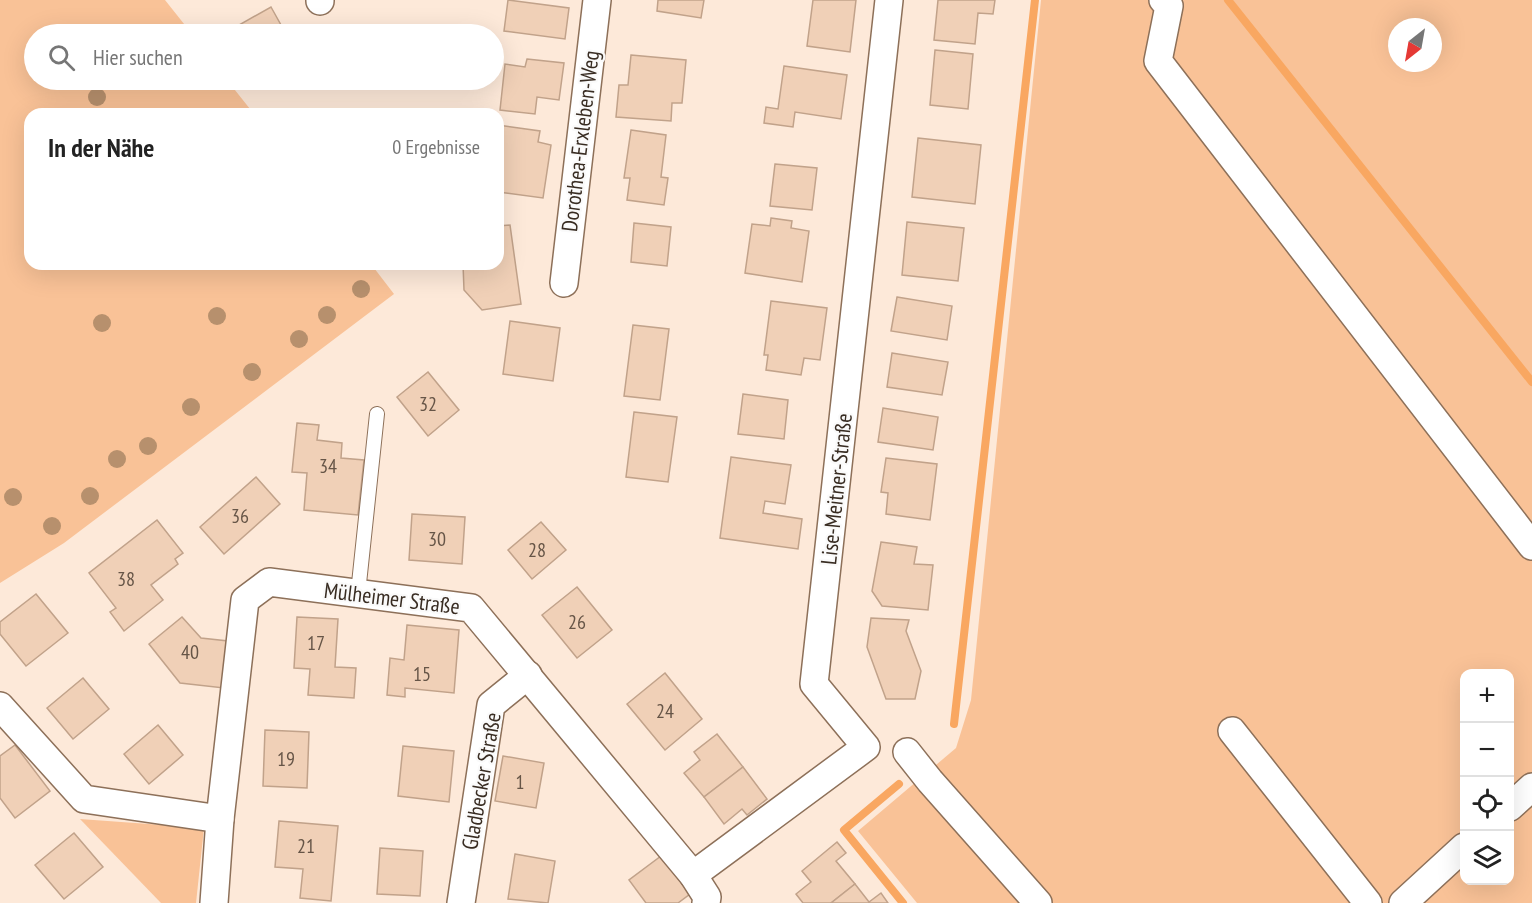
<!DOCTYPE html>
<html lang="de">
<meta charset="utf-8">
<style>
body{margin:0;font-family:"PT Sans Narrow",sans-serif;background:#f2f2f2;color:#222}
.controls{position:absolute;right:18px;bottom:18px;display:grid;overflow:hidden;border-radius:12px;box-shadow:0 6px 24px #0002}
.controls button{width:54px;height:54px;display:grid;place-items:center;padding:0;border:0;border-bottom:2px solid #e0e0e0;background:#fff;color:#222;font:30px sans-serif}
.compass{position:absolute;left:1388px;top:18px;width:54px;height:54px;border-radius:50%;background:#fff;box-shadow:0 6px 24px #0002;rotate:211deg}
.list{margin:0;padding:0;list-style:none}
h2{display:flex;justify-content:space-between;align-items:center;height:78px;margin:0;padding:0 24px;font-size:26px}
h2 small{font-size:20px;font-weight:400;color:#767676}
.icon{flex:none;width:33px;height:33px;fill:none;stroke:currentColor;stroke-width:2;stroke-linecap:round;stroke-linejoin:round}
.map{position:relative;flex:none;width:1532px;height:903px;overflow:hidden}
.search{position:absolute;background:#fff;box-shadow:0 6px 24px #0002;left:24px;top:24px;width:480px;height:66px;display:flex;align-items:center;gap:15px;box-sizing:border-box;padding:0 21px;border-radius:33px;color:#767676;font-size:22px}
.panel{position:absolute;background:#fff;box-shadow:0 6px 24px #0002;left:24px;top:108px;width:480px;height:162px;border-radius:18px}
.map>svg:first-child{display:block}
</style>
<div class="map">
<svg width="1532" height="903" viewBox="0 0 1532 903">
<rect width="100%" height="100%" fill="#fde9d9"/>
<g fill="#f9c297" fill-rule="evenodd">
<polygon points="0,0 165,0 192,34 34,34 34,80 227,80 254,114 30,114 30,264 371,264 394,294 64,543 0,583"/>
<path d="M 1041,0 L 1532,0 L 1532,903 L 917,903 L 858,831 L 956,748 L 971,700 ZM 1397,27 L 1433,27 L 1433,63 L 1397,63 ZM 1464,674 L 1510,674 L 1510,880 L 1464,880 Z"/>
<polygon points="80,819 204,828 196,903 161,903"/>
</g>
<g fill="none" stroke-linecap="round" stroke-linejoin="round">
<g stroke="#f9a761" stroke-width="8">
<polyline points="1228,0 1532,382"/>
<polyline points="954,724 1035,0"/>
<polyline points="899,784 844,830 903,903"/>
</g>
</g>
<g fill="#f0d0b7" stroke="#c1a28a" stroke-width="1.5">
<polygon points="508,0 569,8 565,39 504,31"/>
<polygon points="658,0 704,0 701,18 657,11"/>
<polygon points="813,0 856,0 850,52 807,46"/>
<polygon points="938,0 995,0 993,14 978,13 975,44 934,40"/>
<polygon points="271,7 286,34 235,34 232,29"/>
<polygon points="935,50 973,54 968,109 930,105"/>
<polygon points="631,55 686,60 682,103 672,103 671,121 616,117 619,85 628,85"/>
<polygon points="527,59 564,63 559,100 537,97 535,114 500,110 505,64 525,67"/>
<polygon points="784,66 847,75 841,119 795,112 793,127 764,123 766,107 778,109"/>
<polygon points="382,80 426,80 425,87"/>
<polygon points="498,125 540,131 538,142 551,145 543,198 498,192"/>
<polygon points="631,130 666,135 661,177 668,178 664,205 627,200 630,178 624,178"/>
<polygon points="918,138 981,145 975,204 912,197"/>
<polygon points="775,164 817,168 812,210 770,206"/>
<polygon points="771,218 792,221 791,228 809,231 802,282 745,273 752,224 770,226"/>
<polygon points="907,222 964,228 958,281 902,275"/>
<polygon points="634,223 671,227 667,266 631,262"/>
<polygon points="510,225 521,304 482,310 464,290 463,264 498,264 498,226"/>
<polygon points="897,297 952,306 947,340 891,331"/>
<polygon points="771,301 827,308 820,360 804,358 801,375 766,370 768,355 764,355"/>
<polygon points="510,321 560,328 553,381 503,374"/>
<polygon points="633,325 669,329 660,400 624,396"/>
<polygon points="892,353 948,362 942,395 887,387"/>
<polygon points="428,372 459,410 428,436 397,397"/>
<polygon points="743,394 788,400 784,439 738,434"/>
<polygon points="883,408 938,417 933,450 878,442"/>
<polygon points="634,412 677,417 668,482 626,477"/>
<polygon points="297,423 319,425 317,440 342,443 341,458 364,460 358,515 304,510 307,473 292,472"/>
<polygon points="731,457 791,465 785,504 765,501 763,513 802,519 798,549 720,538"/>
<polygon points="886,458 937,464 930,520 886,514 888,493 881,492"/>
<polygon points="256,477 280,504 224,554 200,527"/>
<polygon points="412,514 465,517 462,564 409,560"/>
<polygon points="157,520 183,553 175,559 178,564 151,585 163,600 124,631 110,612 116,608 89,573"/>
<polygon points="541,522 566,550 532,579 508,550"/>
<polygon points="881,542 917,547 914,564 933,565 928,610 882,606 872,591"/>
<polygon points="577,587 612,630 577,658 542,615"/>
<polygon points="36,594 68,633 26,666 0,634 0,622"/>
<polygon points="182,617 201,638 228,641 224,688 180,683 149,644"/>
<polygon points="297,617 338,619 335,667 356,668 354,698 308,695 310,669 294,668"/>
<polygon points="871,618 909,620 906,631 921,671 915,699 886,699 867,647"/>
<polygon points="407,625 459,630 454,693 405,688 405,697 387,695 390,658 404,660"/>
<polygon points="665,673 702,719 665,750 627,704"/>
<polygon points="83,678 109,709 73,739 47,708"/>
<polygon points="158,725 183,755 149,784 124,754"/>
<polygon points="265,730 309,732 307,788 263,786"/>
<polygon points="717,734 743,767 704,797 684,773 700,760 694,752"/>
<polygon points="15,745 50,791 15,818 0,798 0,756"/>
<polygon points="403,746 454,751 449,802 398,796"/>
<polygon points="503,756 544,763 536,808 495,801"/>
<polygon points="743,767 767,799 747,815 742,809 724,824 704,797"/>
<polygon points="279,821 338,826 331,901 300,898 303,869 275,867"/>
<polygon points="74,833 103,867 64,899 35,865"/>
<polygon points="837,842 846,853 836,861 855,884 831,903 803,903 796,894 811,882 802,871"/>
<polygon points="380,848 423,851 420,896 377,894"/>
<polygon points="515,854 555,861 548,903 508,899"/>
<polygon points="661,856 690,894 678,903 646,903 629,880"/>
<polygon points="855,884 869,902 881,893 888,903 831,903"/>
</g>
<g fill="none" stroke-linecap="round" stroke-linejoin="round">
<defs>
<polyline id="service" points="358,593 377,414"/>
<g id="minor">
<polyline points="1163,0 1169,6 1158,61 1532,546"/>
<polyline points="320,1 320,0"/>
<polyline points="564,283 597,0"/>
<polyline points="0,706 84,799 220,819"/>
<polyline points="1232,731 1368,903"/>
<polyline points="907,752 930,781 1038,903"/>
<polyline points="1510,807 1532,787"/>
<polyline points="693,875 866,747 814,684 889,0"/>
<polyline points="214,903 220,819 245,600 269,582 471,608 693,875 707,897 706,903"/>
<polyline points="461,903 491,705 528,675"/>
<polyline points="1403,903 1464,847"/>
</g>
</defs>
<use href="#service" stroke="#8d7059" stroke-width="16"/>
<use href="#minor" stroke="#8d7059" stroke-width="30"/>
<use href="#service" stroke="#fff" stroke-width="14"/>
<use href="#minor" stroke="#fff" stroke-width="27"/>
</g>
<g fill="#b7906d">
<circle cx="97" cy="97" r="9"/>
<circle cx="361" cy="289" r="9"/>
<circle cx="327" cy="315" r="9"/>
<circle cx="217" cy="316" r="9"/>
<circle cx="102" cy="323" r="9"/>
<circle cx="299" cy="339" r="9"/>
<circle cx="252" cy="372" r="9"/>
<circle cx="191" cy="407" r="9"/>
<circle cx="148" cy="446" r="9"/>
<circle cx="117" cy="459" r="9"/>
<circle cx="90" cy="496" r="9"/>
<circle cx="13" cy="497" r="9"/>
<circle cx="52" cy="526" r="9"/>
</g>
<g text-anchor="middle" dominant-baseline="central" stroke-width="4.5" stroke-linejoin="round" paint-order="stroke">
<g font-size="20" fill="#665547">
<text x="428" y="404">32</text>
<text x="328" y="466">34</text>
<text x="240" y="516">36</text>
<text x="437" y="539">30</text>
<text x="537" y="550">28</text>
<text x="126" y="579">38</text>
<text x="577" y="622">26</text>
<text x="316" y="643">17</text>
<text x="190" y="652">40</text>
<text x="422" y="674">15</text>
<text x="665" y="711">24</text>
<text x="286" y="759">19</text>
<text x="520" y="782">1</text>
<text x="306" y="846">21</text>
</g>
<g font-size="22" fill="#382c22" stroke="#fafafa">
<text transform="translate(580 141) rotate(-83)">Dorothea-Erxleben-Weg</text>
<text transform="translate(836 489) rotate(-84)">Lise-Meitner-Straße</text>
<text transform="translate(392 598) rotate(7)">Mülheimer Straße</text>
<text transform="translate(481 781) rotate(-80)">Gladbecker Straße</text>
</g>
</g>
</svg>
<div class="controls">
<button>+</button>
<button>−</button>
<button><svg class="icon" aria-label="locate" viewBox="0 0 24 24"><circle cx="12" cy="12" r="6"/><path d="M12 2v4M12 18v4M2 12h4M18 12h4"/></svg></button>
<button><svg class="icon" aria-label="layers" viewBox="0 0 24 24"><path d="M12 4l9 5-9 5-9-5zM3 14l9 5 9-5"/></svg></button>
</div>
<svg class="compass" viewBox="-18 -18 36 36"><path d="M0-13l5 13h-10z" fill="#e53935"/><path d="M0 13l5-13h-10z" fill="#767676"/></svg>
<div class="search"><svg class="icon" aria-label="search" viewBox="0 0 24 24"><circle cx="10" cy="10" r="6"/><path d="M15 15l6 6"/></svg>Hier suchen</div>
<section class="panel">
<h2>In der Nähe<small>0 Ergebnisse</small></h2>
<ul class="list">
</ul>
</section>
</div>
